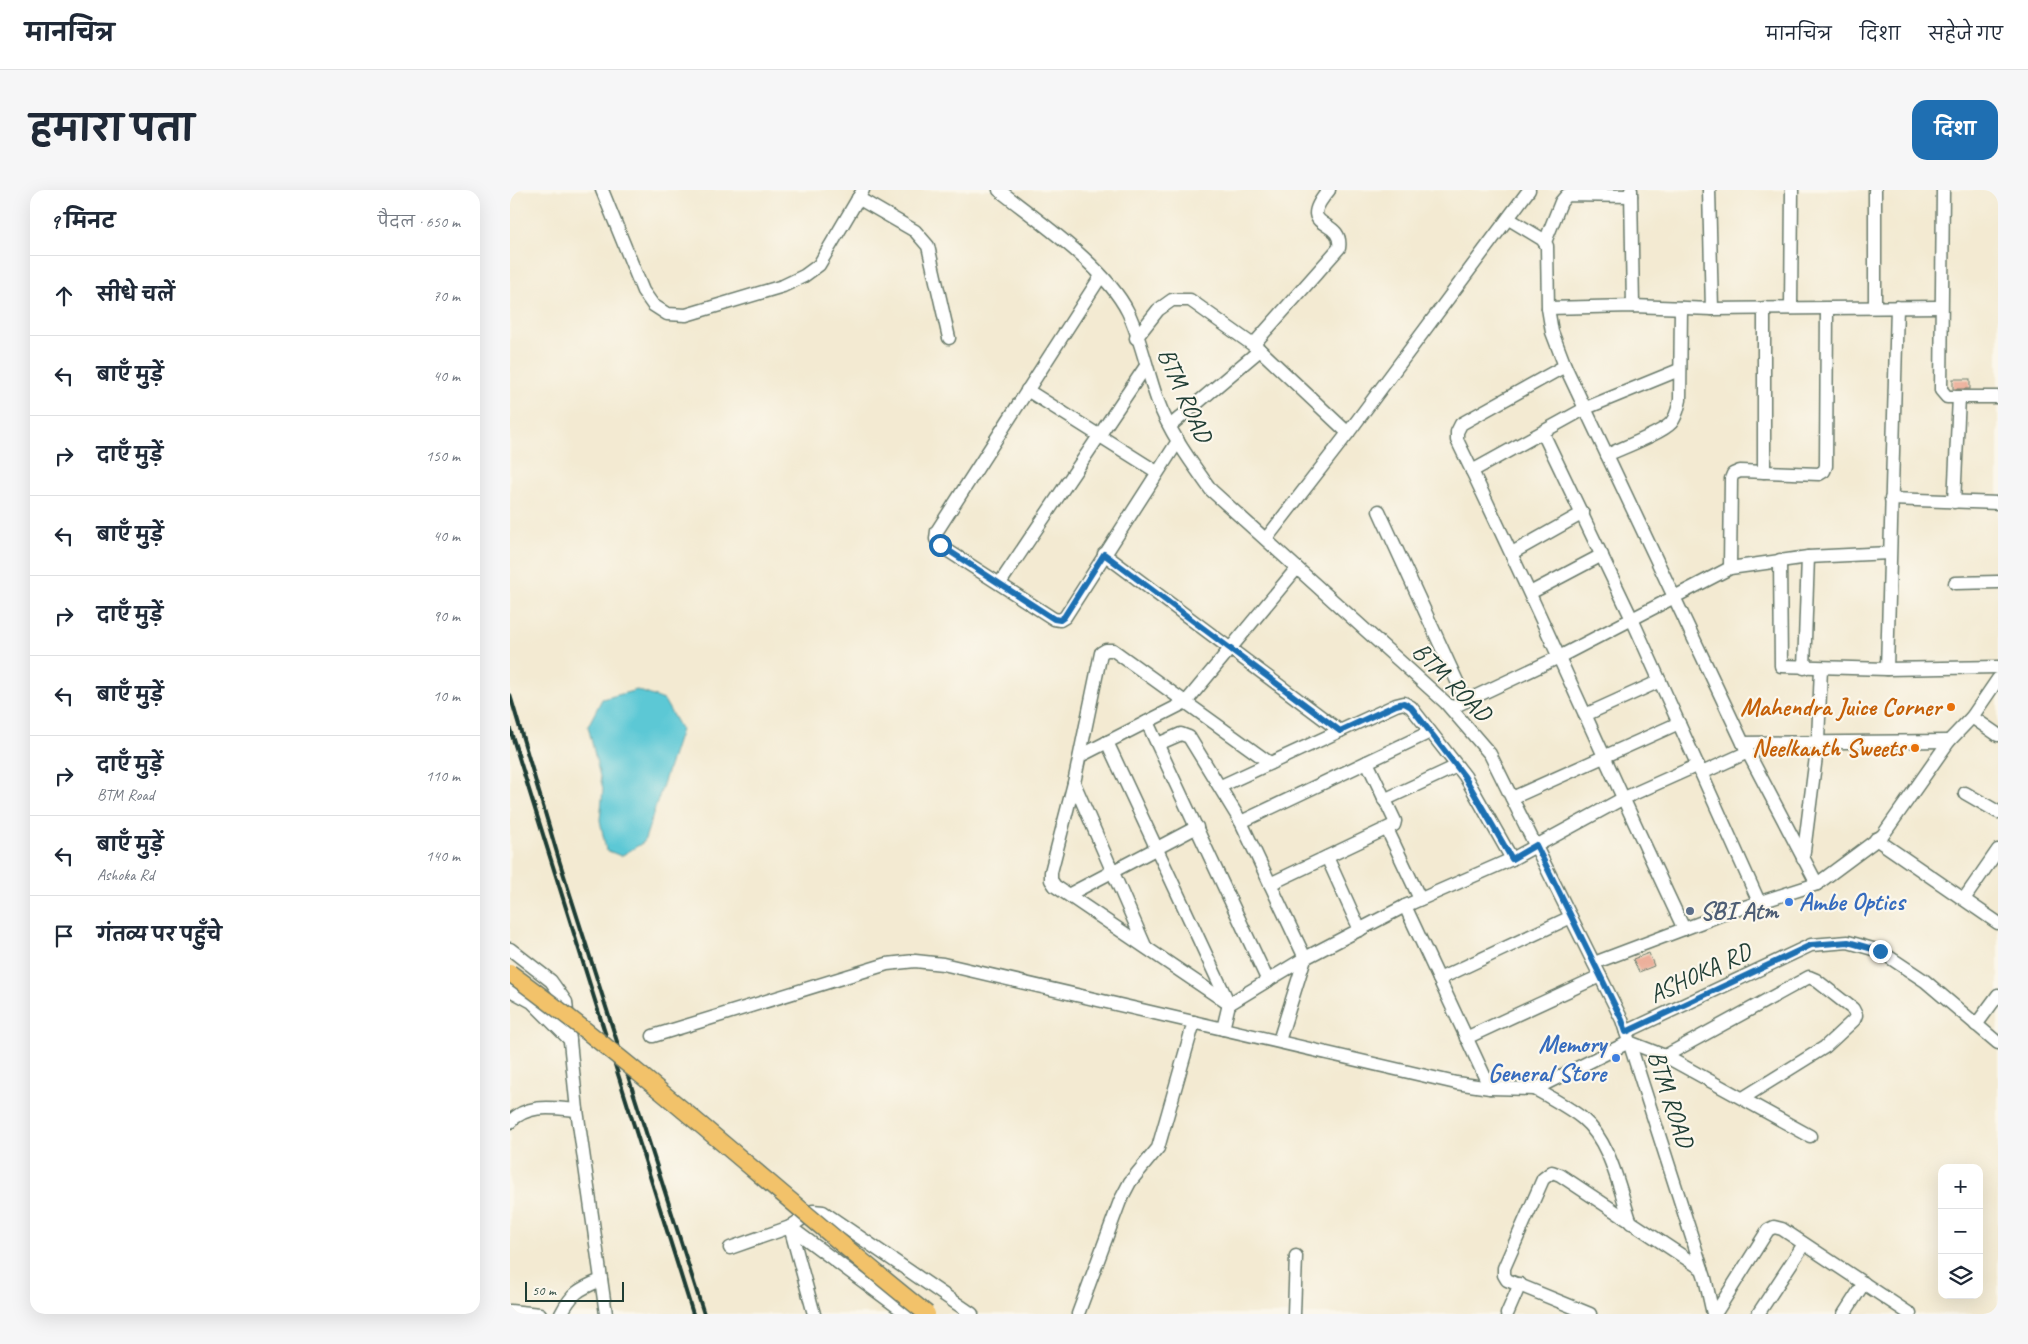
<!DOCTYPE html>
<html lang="hi">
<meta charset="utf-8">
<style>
body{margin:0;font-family:Caveat,"Playpen Sans Deva",sans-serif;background:#f6f6f7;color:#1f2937}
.controls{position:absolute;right:15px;bottom:15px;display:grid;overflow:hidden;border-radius:10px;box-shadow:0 5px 20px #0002}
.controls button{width:45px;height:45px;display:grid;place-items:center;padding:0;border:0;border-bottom:1px solid #e0e1e3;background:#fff;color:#1f2937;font:25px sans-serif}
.scale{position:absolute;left:15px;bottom:12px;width:99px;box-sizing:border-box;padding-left:5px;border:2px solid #1f3d34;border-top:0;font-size:14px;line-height:18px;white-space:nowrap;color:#1f3d34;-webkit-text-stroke:4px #fbf7ec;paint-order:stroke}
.stop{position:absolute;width:15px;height:15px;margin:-11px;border:4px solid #1f6fb2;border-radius:50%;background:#fff}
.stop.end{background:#1f6fb2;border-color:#fff;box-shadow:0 1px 5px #0008}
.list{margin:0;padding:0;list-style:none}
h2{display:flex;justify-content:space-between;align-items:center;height:65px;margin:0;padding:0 20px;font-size:21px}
h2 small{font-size:16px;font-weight:400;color:#747a83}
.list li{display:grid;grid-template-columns:32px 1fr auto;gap:15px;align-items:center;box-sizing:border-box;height:80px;padding:0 20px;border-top:1px solid #e0e1e3}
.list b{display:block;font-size:19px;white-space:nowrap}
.list p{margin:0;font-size:16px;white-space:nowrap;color:#747a83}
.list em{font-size:16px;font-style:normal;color:#747a83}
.icon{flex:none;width:28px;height:28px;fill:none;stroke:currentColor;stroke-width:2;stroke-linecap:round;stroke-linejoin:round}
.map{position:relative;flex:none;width:1488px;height:1124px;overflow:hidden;border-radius:15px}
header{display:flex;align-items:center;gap:30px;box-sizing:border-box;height:70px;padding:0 25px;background:#fff;border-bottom:1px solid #e0e1e3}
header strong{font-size:24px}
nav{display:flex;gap:28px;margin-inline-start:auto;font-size:18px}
.intro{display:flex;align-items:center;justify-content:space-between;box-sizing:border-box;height:120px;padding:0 30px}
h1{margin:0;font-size:35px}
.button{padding:12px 22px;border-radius:15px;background:#1f6fb2;color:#fff;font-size:18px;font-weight:700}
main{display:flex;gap:30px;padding:0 30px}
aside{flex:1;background:#fff;border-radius:15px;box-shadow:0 5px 20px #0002}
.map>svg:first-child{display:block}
</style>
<header>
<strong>मानचित्र</strong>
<nav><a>मानचित्र</a><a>दिशा</a><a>सहेजे गए</a></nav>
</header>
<div class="intro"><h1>हमारा पता</h1><a class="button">दिशा</a></div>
<main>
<aside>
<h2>9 मिनट<small>पैदल · 650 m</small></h2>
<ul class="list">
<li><svg class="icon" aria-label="ahead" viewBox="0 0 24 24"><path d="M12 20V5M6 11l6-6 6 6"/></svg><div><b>सीधे चलें</b></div><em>70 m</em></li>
<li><svg class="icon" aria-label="left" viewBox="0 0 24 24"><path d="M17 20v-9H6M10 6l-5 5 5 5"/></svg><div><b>बाएँ मुड़ें</b></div><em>40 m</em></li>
<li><svg class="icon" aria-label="right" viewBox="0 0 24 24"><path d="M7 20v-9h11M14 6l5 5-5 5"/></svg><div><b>दाएँ मुड़ें</b></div><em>150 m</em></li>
<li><svg class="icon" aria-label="left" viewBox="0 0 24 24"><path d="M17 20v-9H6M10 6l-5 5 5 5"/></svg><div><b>बाएँ मुड़ें</b></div><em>40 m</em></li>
<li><svg class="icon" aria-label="right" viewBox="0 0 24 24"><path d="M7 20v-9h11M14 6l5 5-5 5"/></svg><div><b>दाएँ मुड़ें</b></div><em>90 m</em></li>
<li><svg class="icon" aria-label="left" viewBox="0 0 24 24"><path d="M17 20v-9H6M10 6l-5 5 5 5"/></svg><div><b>बाएँ मुड़ें</b></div><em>10 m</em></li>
<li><svg class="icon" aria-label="right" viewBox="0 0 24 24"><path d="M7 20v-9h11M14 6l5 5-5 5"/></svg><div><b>दाएँ मुड़ें</b><p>BTM Road</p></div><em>110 m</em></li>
<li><svg class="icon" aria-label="left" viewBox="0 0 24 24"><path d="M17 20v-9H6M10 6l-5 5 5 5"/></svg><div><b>बाएँ मुड़ें</b><p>Ashoka Rd</p></div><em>140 m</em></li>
<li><svg class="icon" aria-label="arrive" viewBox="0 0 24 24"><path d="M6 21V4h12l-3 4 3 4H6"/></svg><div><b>गंतव्य पर पहुँचे</b></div></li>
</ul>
</aside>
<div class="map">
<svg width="1488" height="1124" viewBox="0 0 1488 1124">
<rect width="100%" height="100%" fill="#fbf7ec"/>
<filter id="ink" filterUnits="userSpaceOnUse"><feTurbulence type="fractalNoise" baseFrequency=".02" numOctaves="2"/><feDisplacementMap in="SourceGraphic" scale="10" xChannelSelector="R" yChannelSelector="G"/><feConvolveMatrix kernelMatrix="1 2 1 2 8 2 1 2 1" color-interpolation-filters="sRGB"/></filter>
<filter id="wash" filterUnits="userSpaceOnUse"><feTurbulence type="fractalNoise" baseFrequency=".0096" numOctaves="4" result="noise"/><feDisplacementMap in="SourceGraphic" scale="20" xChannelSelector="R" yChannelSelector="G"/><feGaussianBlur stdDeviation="1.12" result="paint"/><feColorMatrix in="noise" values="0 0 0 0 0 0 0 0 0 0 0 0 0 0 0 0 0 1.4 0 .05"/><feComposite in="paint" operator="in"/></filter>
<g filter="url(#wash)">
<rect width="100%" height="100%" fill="#f3ead2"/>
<polygon fill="#5cc8d5" stroke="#3e8284" points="127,500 154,510 171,540 134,652 111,666 96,660 90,630 93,599 78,536 92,509"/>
<g id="blocks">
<g fill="#e9a38c">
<rect x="1443" y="189" width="17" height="10"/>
<polygon points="1139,763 1144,776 1129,782 1123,769"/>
</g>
</g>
</g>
<g filter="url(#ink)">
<use href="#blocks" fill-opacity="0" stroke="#697a6b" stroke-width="1"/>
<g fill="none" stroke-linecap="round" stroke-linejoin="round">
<defs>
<g id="minor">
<polyline points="92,0 133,101 143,115 157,124 176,125 273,96 294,86 309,75 353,0"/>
<path d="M 489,0 C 529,32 595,76 618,122 C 631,149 637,181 647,209 C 659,242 681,272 701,300 L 936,513 L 980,564 L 1112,830 L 1195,1088 L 1203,1124"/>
<polyline points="1121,0 1123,116"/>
<polyline points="1199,0 1202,119"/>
<polyline points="1433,0 1431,200 1437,207 1488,207"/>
<polyline points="348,8 405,41 418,56 439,148"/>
<polyline points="999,29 1032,49 1037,56 1038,118 1042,142 1055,176 1233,553 1307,694"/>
<polyline points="1035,52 1051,12 1057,5 1121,6"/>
<polyline points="591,86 427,341 426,349 429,355 544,429 550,430 555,427 668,251"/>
<polyline points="1365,117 1365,0"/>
<polyline points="1038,118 1123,116 1202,119 1431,117"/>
<polyline points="1281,118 1282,0"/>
<polyline points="626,148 648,120 662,110 680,110 750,160 838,243"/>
<path d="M 743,155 L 829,58 C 834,26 783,42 819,0"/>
<path d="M 1055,176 L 951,234 L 947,242 L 947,250 C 1026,411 1097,577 1174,739"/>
<polyline points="517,200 647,282"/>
<polyline points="660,236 750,160"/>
<polyline points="1033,243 1122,429 1249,712"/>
<path d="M 1097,265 C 1112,258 1152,243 1161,233 C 1167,226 1168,218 1170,210 L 1171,118"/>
<polyline points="962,281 1076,218 1169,180"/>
<polyline points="1254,282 1254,118"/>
<polyline points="1381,309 1488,313"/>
<polyline points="1444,312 1449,207"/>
<polyline points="869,321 956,511"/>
<polyline points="756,349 838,243 1019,0"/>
<polyline points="1002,363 1073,323"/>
<polyline points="594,364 830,541"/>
<polyline points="1270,370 1271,476 1377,479 1488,477"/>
<polyline points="1220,378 1221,289 1223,284 1230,281 1309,284 1314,281 1316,276 1317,119"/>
<polyline points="490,393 636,176"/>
<polyline points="1445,393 1488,392"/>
<polyline points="1020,403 1092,365"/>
<polyline points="1294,478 1298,367"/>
<polyline points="1377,479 1387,117"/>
<polyline points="941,518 1049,467 1220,378 1298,367 1379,363"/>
<polyline points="1075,525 1150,491"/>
<polyline points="1462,527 1488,545"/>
<polyline points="637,532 758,791"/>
<polyline points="597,552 719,814 713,839"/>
<polyline points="1233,553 1439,551"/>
<polyline points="648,554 671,544 679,547 731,632 795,768 769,851"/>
<polyline points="570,566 676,512 787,378"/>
<polyline points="1192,583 1238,562"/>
<polyline points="564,593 635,756"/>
<polyline points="711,596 886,515 894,513 901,517 955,586 1002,669"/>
<polyline points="1455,603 1488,622"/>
<polyline points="1002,608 1169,533"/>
<polyline points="874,610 947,576"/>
<polyline points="731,632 920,542"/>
<polyline points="877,639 910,709"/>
<polyline points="1366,649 1488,733"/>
<polyline points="817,667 850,740"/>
<polyline points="1293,669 1308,551 1311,478"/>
<polyline points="760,694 884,635 885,631 857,572"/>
<polyline points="560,704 687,637"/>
<polyline points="1454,709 1488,660"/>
<polyline points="895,716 980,898"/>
<polyline points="0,759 41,791 56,812 67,920 96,1124"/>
<polyline points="1084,773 1216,723 1307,694 1373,645 1439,551 1462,527 1488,489"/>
<polyline points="929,789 1061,727"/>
<polyline points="0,800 22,812 60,850"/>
<polyline points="719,814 545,696 541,690 541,682 564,593 591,463 596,460 603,460 760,573"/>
<polyline points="719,814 795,768 895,716 1002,669 1112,609 1188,575"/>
<polyline points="1466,835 1488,805"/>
<polyline points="1116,842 1301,755 1338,752 1370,761 1415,791 1488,853"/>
<polyline points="143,846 377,774 405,771 433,774 946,893 980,898 1025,899 1119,852 1155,866 1300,946"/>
<polyline points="956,848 1090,786"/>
<polyline points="1155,866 1299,787 1306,790 1343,819 1346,825 1344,830 1315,857 1233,908"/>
<path d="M 1025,899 C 1041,908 1058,917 1072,928 C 1101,952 1109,999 1121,1033"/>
<path d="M 0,932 C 18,913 43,918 67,920"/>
<polyline points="220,1058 280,1037 304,1124"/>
<polyline points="0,1121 30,1124"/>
<path d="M 51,1124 C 62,1103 69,1099 91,1090"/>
<polyline points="397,1124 280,1037 303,1021 313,1022 462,1124"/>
<polyline points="568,1124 610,1011 620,992 648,958 684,832"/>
<polyline points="784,1124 786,1066"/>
<polyline points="997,1124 1010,1094"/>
<polyline points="1080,1124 997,1090 994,1085 994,1078 1033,989 1042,982 1050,985 1192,1079"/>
<polyline points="1205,1124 1258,1040 1264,1037 1272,1039 1400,1124"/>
<polyline points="1248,1124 1294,1054"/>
<polyline points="1334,1124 1354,1093"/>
</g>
</defs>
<use href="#minor" stroke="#697a6b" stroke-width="15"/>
<use href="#minor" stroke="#fff" stroke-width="12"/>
<g stroke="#1f3d34" stroke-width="4">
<polyline points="0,505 50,673 194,1124"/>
<polyline points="0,539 183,1124"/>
</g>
<defs>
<path id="major-bridge" d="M 0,783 C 145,889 277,1012 417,1124"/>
</defs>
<use href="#major-bridge" stroke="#697a6b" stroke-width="19" stroke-linecap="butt"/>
<use href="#major-bridge" stroke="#f2c26a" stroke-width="16"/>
</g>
</g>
<g fill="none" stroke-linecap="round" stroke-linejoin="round" filter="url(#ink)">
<polyline stroke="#1f6fb2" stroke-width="6" points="430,355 544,429 550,430 554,427 594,364 830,541 886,515 894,513 901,517 954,586 1002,669 1026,655 1112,830 1116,842 1301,755 1338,752 1370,761"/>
</g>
<g fill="#e8710a" stroke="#fbf7ec" stroke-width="2">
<circle cx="1441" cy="517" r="5"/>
<circle cx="1405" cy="558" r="5"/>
</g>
<g fill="#3f7fe0" stroke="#fbf7ec" stroke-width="2">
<circle cx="1279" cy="712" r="5"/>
<circle cx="1106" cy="868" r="5"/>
</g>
<circle fill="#5c6f8a" stroke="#fbf7ec" stroke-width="2" cx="1180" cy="721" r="5"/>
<g text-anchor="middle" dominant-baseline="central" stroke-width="4.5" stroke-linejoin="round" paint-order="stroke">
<g font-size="25" fill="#1f3d34" stroke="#fbf7ec">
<text transform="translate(675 205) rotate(66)">BTM ROAD</text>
<text transform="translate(942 492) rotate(45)">BTM ROAD</text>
<text transform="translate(1190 783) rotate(-25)">ASHOKA RD</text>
<text transform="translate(1161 909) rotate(72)">BTM ROAD</text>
</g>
<g font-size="25" font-weight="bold" fill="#c56008" stroke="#fbf7ec" text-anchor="end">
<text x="1431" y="517">Mahendra Juice Corner</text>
<text x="1395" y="558">Neelkanth Sweets</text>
</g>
<g font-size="25" font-weight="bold" fill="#366cbe" stroke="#fbf7ec" text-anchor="start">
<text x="1289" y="712">Ambe Optics</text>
<text x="1096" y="854" text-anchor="end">Memory<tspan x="1096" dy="29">General Store</tspan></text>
</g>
<g font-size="25" font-weight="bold" fill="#4e5e75" stroke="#fbf7ec" text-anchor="start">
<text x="1190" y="721">SBI Atm</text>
</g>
</g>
</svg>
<div class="controls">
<button>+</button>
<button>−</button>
<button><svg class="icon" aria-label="layers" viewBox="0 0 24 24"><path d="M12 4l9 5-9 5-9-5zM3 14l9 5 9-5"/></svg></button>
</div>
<div class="scale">50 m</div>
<div class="stop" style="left:430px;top:355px"></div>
<div class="stop end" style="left:1370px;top:761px"></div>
</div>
</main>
